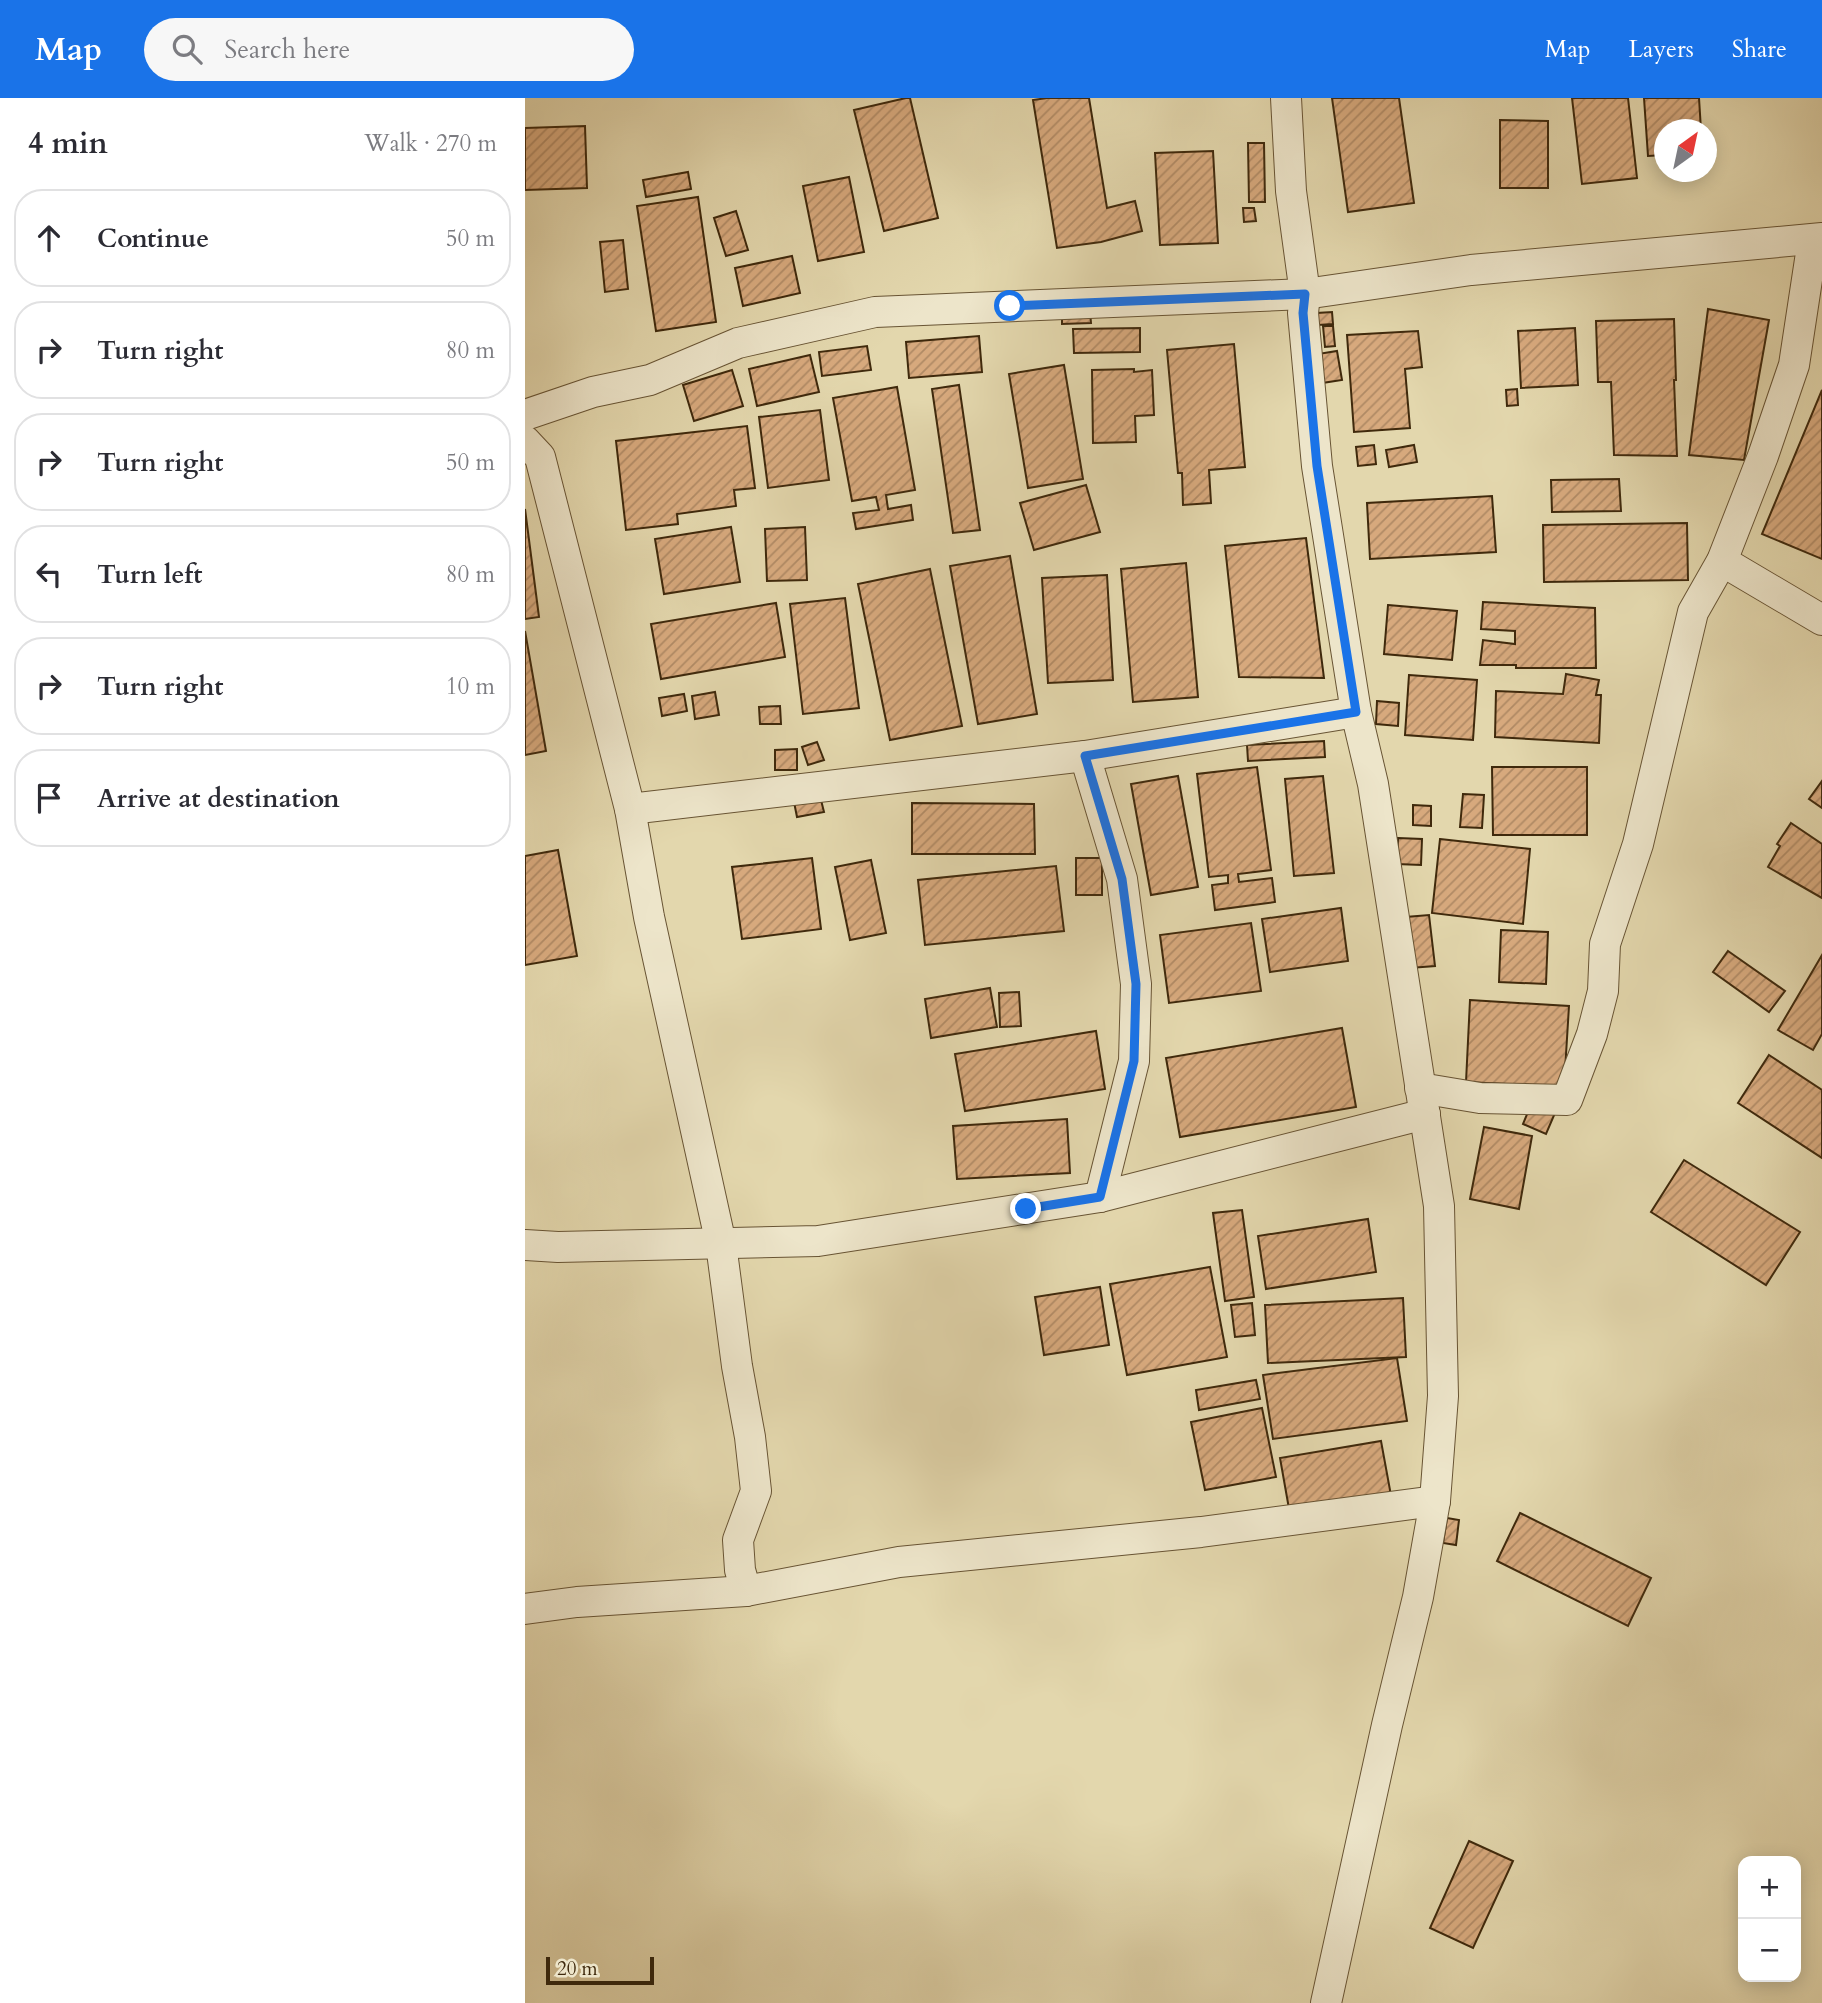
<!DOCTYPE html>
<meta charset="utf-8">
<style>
body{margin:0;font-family:Cardo,serif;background:#f7f7f7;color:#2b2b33}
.controls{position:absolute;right:21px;bottom:21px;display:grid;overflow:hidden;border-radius:14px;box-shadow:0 4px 18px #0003}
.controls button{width:63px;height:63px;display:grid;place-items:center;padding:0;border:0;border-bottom:2px solid #e1e1e2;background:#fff;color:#2b2b33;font:35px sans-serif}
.compass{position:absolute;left:1129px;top:21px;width:63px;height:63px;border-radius:50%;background:#fff;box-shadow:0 4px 18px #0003;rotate:33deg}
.scale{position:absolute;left:21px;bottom:18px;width:108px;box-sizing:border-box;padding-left:7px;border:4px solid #3f290c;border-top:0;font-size:19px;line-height:24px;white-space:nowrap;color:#3f290c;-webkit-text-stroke:5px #ede5ca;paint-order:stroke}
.stop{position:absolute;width:21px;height:21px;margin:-16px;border:5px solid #1a73e8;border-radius:50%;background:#fff}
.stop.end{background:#1a73e8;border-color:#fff;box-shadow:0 2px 7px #0008}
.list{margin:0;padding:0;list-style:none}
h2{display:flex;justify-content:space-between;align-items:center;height:91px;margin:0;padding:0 28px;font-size:30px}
h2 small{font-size:23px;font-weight:400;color:#7c7c81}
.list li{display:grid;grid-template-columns:46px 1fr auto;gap:21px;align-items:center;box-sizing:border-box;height:98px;margin:0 14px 14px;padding:0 14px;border:2px solid #e1e1e2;border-radius:28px}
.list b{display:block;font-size:26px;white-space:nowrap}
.list em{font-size:23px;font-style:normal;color:#7c7c81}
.icon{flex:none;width:38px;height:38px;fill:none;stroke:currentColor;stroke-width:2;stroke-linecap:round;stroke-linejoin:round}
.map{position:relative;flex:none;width:1297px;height:1905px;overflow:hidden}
header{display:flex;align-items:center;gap:42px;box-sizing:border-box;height:98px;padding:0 35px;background:#1a73e8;color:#fff}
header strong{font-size:33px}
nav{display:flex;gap:38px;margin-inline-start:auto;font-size:24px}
.search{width:490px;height:63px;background:#f7f7f7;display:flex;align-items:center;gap:18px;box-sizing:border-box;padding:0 24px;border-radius:38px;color:#7c7c81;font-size:26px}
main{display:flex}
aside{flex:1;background:#fff}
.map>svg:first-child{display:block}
</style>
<header>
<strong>Map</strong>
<div class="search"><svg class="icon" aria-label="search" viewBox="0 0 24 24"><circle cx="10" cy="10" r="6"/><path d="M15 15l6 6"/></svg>Search here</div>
<nav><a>Map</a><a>Layers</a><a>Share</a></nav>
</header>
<main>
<aside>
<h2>4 min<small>Walk · 270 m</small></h2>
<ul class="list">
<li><svg class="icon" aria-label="ahead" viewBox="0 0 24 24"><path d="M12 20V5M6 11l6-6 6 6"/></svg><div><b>Continue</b></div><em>50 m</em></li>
<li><svg class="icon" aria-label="right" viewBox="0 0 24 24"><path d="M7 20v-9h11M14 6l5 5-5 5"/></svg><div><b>Turn right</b></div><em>80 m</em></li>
<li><svg class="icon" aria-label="right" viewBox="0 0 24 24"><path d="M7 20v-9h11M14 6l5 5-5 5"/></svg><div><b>Turn right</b></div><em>50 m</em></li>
<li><svg class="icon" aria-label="left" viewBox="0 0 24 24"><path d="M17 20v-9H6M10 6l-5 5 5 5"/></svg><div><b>Turn left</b></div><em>80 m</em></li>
<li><svg class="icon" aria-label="right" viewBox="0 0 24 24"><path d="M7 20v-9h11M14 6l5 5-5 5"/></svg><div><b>Turn right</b></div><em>10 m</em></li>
<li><svg class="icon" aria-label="arrive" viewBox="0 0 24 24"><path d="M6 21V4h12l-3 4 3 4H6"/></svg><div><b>Arrive at destination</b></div></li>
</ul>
</aside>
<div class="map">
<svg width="1297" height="1905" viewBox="0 0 1297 1905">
<defs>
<pattern id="building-hatch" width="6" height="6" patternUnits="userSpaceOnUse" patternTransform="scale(1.75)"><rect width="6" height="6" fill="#d7a97d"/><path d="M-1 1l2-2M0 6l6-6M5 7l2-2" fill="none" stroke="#b08a65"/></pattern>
</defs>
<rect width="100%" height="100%" fill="#e3d7ad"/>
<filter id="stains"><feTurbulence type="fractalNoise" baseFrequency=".00286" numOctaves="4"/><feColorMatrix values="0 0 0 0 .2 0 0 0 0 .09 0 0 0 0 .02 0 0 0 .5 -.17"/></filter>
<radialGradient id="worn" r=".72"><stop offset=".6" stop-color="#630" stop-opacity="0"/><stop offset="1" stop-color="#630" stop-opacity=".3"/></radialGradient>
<g fill="url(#building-hatch)" stroke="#3f290c" stroke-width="2">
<polygon points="381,0 385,0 413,120 359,133 329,12"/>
<polygon points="522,0 564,0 582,110 610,103 617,133 576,144 532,150 508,2"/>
<polygon points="807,0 874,0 889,105 823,114"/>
<polygon points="1047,0 1103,0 1112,80 1057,86"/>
<polygon points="1119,0 1174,0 1176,32 1140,32 1140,57 1123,58"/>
<polygon points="975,22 1023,23 1023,90 975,90"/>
<polygon points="60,28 62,90 0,92 0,30"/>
<polygon points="723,45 739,45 740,104 724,104"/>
<polygon points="688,53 693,145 635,147 630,55"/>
<polygon points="163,74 166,91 121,99 118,82"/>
<polygon points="324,79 339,154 293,163 278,88"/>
<polygon points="173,99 191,224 131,233 112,108"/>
<polygon points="718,110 729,110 731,123 719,124"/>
<polygon points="211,113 223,152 201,158 189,120"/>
<polygon points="98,142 103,191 80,194 75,144"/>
<polygon points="267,158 275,195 218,208 210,170"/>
<polygon points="1183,211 1244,222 1219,362 1164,357"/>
<polygon points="565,213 566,225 537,226 537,214"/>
<polygon points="807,214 808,226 793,227 792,215"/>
<polygon points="1149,221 1151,282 1149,282 1152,358 1089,357 1086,284 1073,284 1071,223"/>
<polygon points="798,228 808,228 810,248 800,249"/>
<polygon points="615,230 615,254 549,255 548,231"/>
<polygon points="1050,230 1053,287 996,290 993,233"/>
<polygon points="893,233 897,269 880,271 885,330 829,334 822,237"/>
<polygon points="454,238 457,274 384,280 381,244"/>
<polygon points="709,246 720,369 684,372 686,405 658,407 657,375 653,375 642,252"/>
<polygon points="342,248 346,272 297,278 294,254"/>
<polygon points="812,253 817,282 797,285 793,256"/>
<polygon points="285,257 294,294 232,308 224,271"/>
<polygon points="539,267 558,381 503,390 484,276"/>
<polygon points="609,271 609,274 627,272 629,317 610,318 611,344 568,345 567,272"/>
<polygon points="207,272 218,308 169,323 158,287"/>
<polygon points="434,287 455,432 428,435 407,291"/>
<polygon points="372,289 390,392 361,397 363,411 386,407 388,422 331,431 328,415 354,412 351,399 327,403 308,300"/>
<polygon points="992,291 993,307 982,308 981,292"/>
<polygon points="1297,292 1297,461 1237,436"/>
<polygon points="295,312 304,382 243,390 234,319"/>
<polygon points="222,328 230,390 209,392 211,408 152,416 153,426 101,432 91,343"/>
<polygon points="849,347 851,366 833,368 831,349"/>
<polygon points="889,347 892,364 864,369 861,352"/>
<polygon points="1094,381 1096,413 1027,414 1026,382"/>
<polygon points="561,387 575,434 509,452 495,405"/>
<polygon points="967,398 971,454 845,461 842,405"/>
<polygon points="0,411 14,519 0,521"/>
<polygon points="1162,425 1163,482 1019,484 1018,427"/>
<polygon points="206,429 215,484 139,496 130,441"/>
<polygon points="280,429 282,482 242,483 240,431"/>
<polygon points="781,440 799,580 714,579 700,448"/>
<polygon points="485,458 512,616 453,626 425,468"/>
<polygon points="661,465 673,599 608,604 596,471"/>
<polygon points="405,471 437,628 365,642 333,486"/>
<polygon points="582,477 588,582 523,585 517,480"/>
<polygon points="320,500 334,610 278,616 265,506"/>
<polygon points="958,504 1070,510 1071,570 991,570 991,567 955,567 958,542 990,546 990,533 956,531"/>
<polygon points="251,505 260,559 136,581 126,526"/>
<polygon points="863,507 932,513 927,562 859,556"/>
<polygon points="0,533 21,653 0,657"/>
<polygon points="1041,576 1074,582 1071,597 1076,597 1074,645 970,639 971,593 1038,596"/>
<polygon points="884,577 952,582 948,642 880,637"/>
<polygon points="190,594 194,617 170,621 167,598"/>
<polygon points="159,596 162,613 137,618 134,600"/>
<polygon points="852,603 874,605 873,628 851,626"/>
<polygon points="255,608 256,626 235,626 234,609"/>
<polygon points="799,643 800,659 723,663 722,647"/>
<polygon points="292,644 299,662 283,667 277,649"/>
<polygon points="272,651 272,672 250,672 250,652"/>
<polygon points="732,669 746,772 713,776 714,784 747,780 750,804 690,812 687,787 703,785 703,777 684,779 672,676"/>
<polygon points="967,669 1062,669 1062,737 968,737"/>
<polygon points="653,678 673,789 626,797 606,686"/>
<polygon points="798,678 809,775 769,778 760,681"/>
<polygon points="1297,683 1297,710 1284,701"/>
<polygon points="938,696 959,697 957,730 935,729"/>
<polygon points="295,698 299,714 272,719 269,704"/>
<polygon points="387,705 509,706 510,756 387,756"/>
<polygon points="888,707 906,708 906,728 888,727"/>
<polygon points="1266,725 1297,746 1297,800 1243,769 1255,748 1252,746"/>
<polygon points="873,740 897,741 896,767 872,766"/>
<polygon points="915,741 1005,751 998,826 907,815"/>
<polygon points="33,752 52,858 0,867 0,758"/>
<polygon points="287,760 296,831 217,841 207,769"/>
<rect x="551" y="760" width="26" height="37"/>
<polygon points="346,762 361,835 325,842 310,769"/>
<polygon points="531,768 539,833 400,847 393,782"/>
<polygon points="816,810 823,863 745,874 737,821"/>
<polygon points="904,817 910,868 885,870 881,819"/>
<polygon points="726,825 736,893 644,905 635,837"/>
<polygon points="976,832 1023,834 1021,886 974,884"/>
<polygon points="1203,853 1260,893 1244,914 1188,874"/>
<polygon points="1297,857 1297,936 1288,952 1253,932"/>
<polygon points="465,890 472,929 406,940 400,901"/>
<polygon points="494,894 496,928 475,929 474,895"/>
<polygon points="945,902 1044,908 1039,989 941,984"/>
<polygon points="817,930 831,1009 655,1039 641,960"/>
<polygon points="571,933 580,991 440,1013 430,956"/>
<polygon points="1244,957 1297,992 1297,1060 1213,1005"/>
<polygon points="1007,1004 1030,1015 1021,1036 998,1026"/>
<polygon points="542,1021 545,1075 432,1081 428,1028"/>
<polygon points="959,1029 1007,1038 994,1111 945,1101"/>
<polygon points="1159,1062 1275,1134 1241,1187 1126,1114"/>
<polygon points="717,1112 729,1199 700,1203 688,1115"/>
<polygon points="843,1121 851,1174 741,1191 733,1138"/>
<polygon points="685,1169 702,1259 602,1277 585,1186"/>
<polygon points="575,1189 584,1247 519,1257 510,1199"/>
<polygon points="878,1200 881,1259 743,1265 740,1207"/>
<polygon points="727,1205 730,1237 710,1239 706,1207"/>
<polygon points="872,1260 882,1323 748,1341 738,1277"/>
<polygon points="731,1282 735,1301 674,1312 671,1292"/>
<polygon points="737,1310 751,1379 680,1392 666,1324"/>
<polygon points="856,1343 867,1403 766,1422 755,1360"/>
<polygon points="995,1415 1126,1480 1103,1528 972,1463"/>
<polygon points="922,1420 934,1422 931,1447 918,1445"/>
<polygon points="944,1743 988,1763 948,1850 905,1830"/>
</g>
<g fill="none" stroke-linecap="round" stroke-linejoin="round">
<defs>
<g id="minor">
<polyline points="761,0 766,93 780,196 778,215 792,368 831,614 848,686 914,1108 918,1298 910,1403 893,1499 862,1627 801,1905"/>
<polyline points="0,317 68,294 125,282 213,245 350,214 780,196 946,172 1297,140"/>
<polyline points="0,343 15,359 105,711 124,819 196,1146 212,1268 225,1339 231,1393 213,1442 215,1472 221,1493"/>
<polyline points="1197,463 1297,522"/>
<polyline points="560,658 597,781 611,886 609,963 575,1099"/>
<polyline points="105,711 560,658 831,614"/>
<polyline points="895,990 955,1000 1042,1002 1067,936 1078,893 1080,846 1113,746 1168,514 1197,463 1238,358 1269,267 1288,142"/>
<polyline points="0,1147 33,1149 293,1143 575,1099 900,1016"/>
<polyline points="0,1511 52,1504 221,1493 374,1464 676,1434 910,1403"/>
</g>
</defs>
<use href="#minor" stroke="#685434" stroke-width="32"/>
<use href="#minor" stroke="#ede5ca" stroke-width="30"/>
</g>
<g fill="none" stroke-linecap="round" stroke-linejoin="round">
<polyline stroke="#1a73e8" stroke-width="9" points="485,208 780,196 778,215 792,368 831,614 560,658 597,781 611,886 609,963 575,1099 501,1111"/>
</g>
<rect width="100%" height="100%" filter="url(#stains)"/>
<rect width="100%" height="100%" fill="url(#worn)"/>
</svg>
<div class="controls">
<button>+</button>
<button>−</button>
</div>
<svg class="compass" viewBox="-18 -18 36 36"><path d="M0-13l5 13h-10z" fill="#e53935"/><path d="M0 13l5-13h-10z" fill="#7c7c81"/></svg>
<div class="scale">20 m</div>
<div class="stop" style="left:485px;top:208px"></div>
<div class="stop end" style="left:501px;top:1111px"></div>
</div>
</main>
